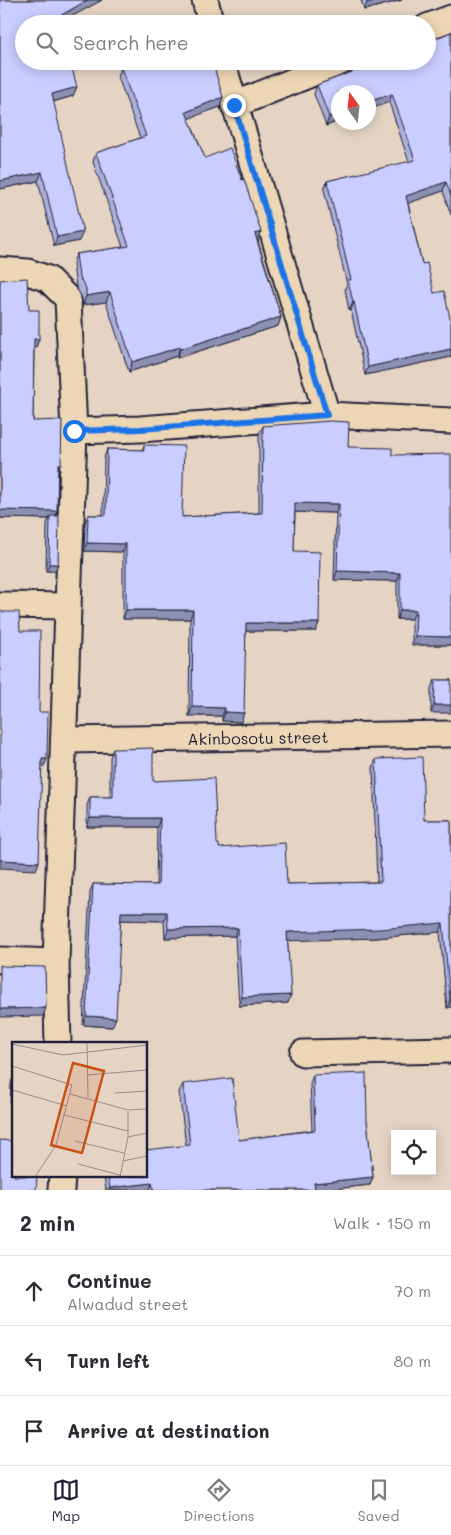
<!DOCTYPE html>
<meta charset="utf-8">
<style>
body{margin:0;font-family:Mali,sans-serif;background:#f7f7f7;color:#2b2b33}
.controls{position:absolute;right:15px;bottom:15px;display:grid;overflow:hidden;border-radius:0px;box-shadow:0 2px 12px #0003}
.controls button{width:45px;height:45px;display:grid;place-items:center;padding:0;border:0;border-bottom:1px solid #e1e1e2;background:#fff;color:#2b2b33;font:25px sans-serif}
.compass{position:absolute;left:331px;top:85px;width:45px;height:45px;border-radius:50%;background:#fff;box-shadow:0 2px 12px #0003;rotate:345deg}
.stop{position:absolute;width:15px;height:15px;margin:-11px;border:4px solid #1a73e8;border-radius:50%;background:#fff}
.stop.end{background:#1a73e8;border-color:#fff;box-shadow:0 1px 5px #0008}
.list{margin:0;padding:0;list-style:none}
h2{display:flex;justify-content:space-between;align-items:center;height:65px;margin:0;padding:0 20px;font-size:21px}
h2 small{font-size:16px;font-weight:400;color:#7c7c81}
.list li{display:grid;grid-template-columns:32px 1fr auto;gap:15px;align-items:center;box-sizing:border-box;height:70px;padding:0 20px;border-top:1px solid #e1e1e2}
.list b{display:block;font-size:19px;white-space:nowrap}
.list p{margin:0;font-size:16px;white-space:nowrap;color:#7c7c81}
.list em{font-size:16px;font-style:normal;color:#7c7c81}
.icon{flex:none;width:28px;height:28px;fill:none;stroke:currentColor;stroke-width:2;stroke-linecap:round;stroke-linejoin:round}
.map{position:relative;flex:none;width:451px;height:1190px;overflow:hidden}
.search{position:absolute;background:#fff;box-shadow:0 2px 12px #0003;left:15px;right:15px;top:15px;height:55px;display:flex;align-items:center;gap:12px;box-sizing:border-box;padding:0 18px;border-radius:28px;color:#7c7c81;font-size:19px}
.sheet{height:275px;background:#fff}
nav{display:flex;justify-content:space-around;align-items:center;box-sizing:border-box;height:70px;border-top:1px solid #e1e1e2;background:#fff;font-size:14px;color:#7c7c81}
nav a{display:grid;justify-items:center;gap:2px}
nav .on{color:#22223b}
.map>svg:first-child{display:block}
</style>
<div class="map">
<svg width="451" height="1190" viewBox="0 0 451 1190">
<rect width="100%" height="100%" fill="#e5d4c4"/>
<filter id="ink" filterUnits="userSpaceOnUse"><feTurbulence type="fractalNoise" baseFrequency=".02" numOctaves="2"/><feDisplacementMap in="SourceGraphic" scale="10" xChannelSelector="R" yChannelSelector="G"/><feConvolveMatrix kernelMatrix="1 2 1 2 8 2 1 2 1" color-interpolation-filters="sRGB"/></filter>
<g filter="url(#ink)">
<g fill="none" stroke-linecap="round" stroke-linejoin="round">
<defs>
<g id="minor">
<polyline points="205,0 211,24"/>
<polyline points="427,27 451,18"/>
<polyline points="222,61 327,415"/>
<polyline points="234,105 343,61"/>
<polyline points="0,270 28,272 48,279 68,299 74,431 56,962 58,1044"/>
<polyline points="74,431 140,429 327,415 451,421"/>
<polyline points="0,605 68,606"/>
<path id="s1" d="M 64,740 L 451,734"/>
<polyline points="0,960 56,962"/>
<polyline points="303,1053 451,1050"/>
<polyline points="61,1190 62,1176"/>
</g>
</defs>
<use href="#minor" stroke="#22223b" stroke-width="29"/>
<use href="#minor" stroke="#ecd6b5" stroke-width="25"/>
</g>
<g fill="#adb0db" stroke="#22223b">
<polygon points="0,0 102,0 59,23 73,96 53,102 79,241 54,246 38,181 0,189"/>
<polygon points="361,0 402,0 364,10"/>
<polygon points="451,32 451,215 443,191 408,203 422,264 434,293 451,323 451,357 365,375 351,310 349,311 345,289 347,284 324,190 327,181 409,162 389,102 326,126 314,94 317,85 371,65 373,61 427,61"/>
<polygon points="121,68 223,97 220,107 188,118 205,158 258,241 281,317 278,326 177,358 177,356 129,372 106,302 83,305 82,298 76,287 73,264 76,254 123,247 93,162 96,153 140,138 118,77"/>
<polygon points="0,280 29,310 39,339 36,347 34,347 33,421 58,472 56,516 58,564 55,571 46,571 47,523 49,519 0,518"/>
<polygon points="263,426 348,447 392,455 451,645 412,645 412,619 397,619 397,581 334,580 336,513 295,512 294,551 316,631 246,631 241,722 222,721 222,716 189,716 190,619 123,619 123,552 84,551 85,523 88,515 103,515 104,458 107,449 142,450 144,445 182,517 259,513 259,434"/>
<polygon points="435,680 451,680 431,713 431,688"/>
<polygon points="113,749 153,781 217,844 219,848 287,884 377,882 373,767 376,759 424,820 451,820 451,1007 447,1008 440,932 377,938 288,940 288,1003 239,1006 235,936 165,938 164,921 121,920 112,1027 83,1025 90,892 93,884 156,885 157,827 87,827 87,805 90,797 110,797 110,757"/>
<polygon points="313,1075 367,1121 373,1177 370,1185 323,1190 106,1190 104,1176 146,1176 186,1146 179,1092 183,1084 239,1140 312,1130 310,1084"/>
<polygon points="12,1080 14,1105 10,1105 11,1084"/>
</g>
<g fill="#8d90b2" stroke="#22223b">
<polygon points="88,0 102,0 58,24 58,17"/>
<polygon points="377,0 402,0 364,10 367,3"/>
<polygon points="77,87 73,96 48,103 52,94"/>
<polygon points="392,94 389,102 368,110 368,102"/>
<polygon points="223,97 220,107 182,121 186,112"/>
<polygon points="338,114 338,121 326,126 329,117"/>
<polygon points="42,172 38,181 0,189 0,181"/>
<polygon points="446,182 443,191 403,205 406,196"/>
<polygon points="83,232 79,241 54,246 57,237"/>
<polygon points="261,232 258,242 255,234"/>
<polygon points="110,292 106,302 83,305 86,296"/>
<polygon points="353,302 354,302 351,310 349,311"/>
<polygon points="281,317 278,326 177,358 180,349"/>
<polygon points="34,339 39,339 36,347 31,347"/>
<polygon points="180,347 177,356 129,372 132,362"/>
<polygon points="451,349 451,357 365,375 368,367"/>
<polygon points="295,503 339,504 336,513 292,512"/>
<polygon points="0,510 57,511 54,519 50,516 49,519 0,518"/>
<polygon points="87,543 126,544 123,552 84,551"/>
<polygon points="49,564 58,564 55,571 46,571"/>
<polygon points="337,571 400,573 397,581 334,580"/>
<polygon points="126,610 193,610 190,619 123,619"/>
<polygon points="400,610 416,610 412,619 397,619"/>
<polygon points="246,623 319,623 316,631 243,631"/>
<polygon points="415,636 451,637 451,645 412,645"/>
<polygon points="434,705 451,705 451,713 431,713"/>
<polygon points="192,707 225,708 222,716 189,716"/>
<polygon points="225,712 244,713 241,722 222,721"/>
<polygon points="42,759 47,759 44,767 39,767"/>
<polygon points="90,818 160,818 157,827 87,827"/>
<polygon points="0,860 39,862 36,870 0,868"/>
<polygon points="121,912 167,912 164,921 118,920"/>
<polygon points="443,923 440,932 377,938 284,941 287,932"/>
<polygon points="238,928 235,936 165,938 168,929"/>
<polygon points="291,995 288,1003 239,1006 242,997"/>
<polygon points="450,999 451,999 451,1007 447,1008"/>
<polygon points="46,1008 43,1016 0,1017 0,1009"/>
<polygon points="86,1016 116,1018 112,1027 83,1025"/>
<polygon points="12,1101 14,1101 14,1105 10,1105"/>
<polygon points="373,1177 370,1185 323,1190 311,1190 314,1183"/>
<polygon points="152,1183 150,1190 109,1190 110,1188"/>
</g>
<g fill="#c9cdff" stroke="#22223b">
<polygon points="0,0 88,0 58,17 59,24 24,24 24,61 70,61 77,87 52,94 83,232 57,237 42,172 0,181"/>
<polygon points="366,0 377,0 367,3"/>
<polygon points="451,32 451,196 446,182 406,196 422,264 427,263 434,293 444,291 451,323 451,349 368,367 354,302 353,302 348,280 351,280 327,181 415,160 392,94 368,102 368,92 338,92 338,114 329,117 317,85 376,63 375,61 427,61 427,42"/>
<polygon points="140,61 212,61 223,97 186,112 205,158 230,148 242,180 244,179 261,232 255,234 281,317 180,349 180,347 132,362 110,292 86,296 86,288 79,277 76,254 129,246 96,153 146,136 121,68"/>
<polygon points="27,278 29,310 39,310 39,339 34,339 33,421 62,420 61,464 58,464 57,511 0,510 0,280"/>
<polygon points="330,421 349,422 348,447 392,448 392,455 451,454 451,637 415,636 416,610 400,610 400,573 337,571 339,504 295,503 294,551 320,552 319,623 246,623 244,713 225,712 225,708 192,707 193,610 126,610 126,544 87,543 88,515 106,515 107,449 144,450 144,445 184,446 182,517 262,513 263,426"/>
<polygon points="50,516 59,516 58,564 49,564"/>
<polygon points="0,611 3,612 19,612 20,631 40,631 39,712 48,712 47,759 42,759 39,862 0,860"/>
<polygon points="435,680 451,680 451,705 434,705"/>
<polygon points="153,748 153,781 214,778 217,844 219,844 219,848 285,843 287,884 381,882 376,759 422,757 424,820 451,820 451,999 450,999 443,923 380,929 287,932 291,995 242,997 238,928 168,929 167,912 121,912 116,1018 86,1016 93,884 158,885 160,818 90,818 90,797 113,797 113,749"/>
<polygon points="0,965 3,966 45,967 46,1008 0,1009"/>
<polygon points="366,1073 367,1121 373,1177 314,1183 315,1190 154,1190 152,1183 110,1188 108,1176 146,1176 146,1150 190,1145 183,1084 232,1078 239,1140 315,1130 313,1075"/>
<rect x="12" y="1080" width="2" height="21"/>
<polygon points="0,1140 14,1141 14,1176 37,1176 36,1190 0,1190"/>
</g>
</g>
<g fill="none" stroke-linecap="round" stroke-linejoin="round" filter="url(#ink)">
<polyline stroke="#1a73e8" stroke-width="6" points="74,431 140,429 327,415 234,105"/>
</g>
<g text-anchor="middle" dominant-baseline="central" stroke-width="5" stroke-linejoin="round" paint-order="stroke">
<g font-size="16" fill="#22223b" stroke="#ecd6b5">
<text stroke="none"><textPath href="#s1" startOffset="194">Akinbosotu street</textPath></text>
</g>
</g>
<g transform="translate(12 1042)">
<rect width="135" height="135" fill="#e5d4c4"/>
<path fill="none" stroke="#978d8d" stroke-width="1" d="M 75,0 L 76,56M 0,2 L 51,13 L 135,3M 0,24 L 60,43 L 44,103 L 23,135M 75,33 L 135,28M 0,48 L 55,64M 103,51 L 135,49M 58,52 L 116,68 L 135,67M 52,73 L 116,89M 116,95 L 135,91M 63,99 L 112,111M 111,119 L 135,114M 66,122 L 108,133M 108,135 L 116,95 L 116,69"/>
<path fill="#ca5113" fill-opacity="0.15" stroke="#ca5113" stroke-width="2.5" d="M 61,21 L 92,29 L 70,111 L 39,103 Z"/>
<rect width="135" height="135" fill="none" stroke="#22223b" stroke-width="2.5"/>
</g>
</svg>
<div class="controls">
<button><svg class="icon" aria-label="locate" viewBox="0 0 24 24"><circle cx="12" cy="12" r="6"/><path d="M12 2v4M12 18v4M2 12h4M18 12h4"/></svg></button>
</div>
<svg class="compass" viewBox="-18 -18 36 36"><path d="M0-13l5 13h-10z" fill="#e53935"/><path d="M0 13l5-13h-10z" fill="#7c7c81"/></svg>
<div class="stop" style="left:74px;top:431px"></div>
<div class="stop end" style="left:234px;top:105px"></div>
<div class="search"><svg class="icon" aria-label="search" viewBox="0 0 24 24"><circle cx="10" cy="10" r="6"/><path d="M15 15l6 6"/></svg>Search here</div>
</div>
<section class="sheet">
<h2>2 min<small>Walk · 150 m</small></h2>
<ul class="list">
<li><svg class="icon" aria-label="ahead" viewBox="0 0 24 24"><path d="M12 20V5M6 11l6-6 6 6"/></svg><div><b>Continue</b><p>Alwadud street</p></div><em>70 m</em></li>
<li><svg class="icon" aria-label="left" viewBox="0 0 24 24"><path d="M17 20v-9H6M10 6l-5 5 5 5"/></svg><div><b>Turn left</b></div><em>80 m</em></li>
<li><svg class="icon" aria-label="arrive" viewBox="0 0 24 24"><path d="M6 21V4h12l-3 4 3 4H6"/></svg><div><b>Arrive at destination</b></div></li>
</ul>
</section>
<nav>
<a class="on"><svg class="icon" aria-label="map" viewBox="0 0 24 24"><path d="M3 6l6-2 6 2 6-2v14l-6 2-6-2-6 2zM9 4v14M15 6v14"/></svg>Map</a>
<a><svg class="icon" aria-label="directions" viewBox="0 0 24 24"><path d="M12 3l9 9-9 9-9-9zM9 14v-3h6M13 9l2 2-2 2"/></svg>Directions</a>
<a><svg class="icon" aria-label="saved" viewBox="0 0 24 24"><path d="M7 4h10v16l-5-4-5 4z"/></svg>Saved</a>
</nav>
